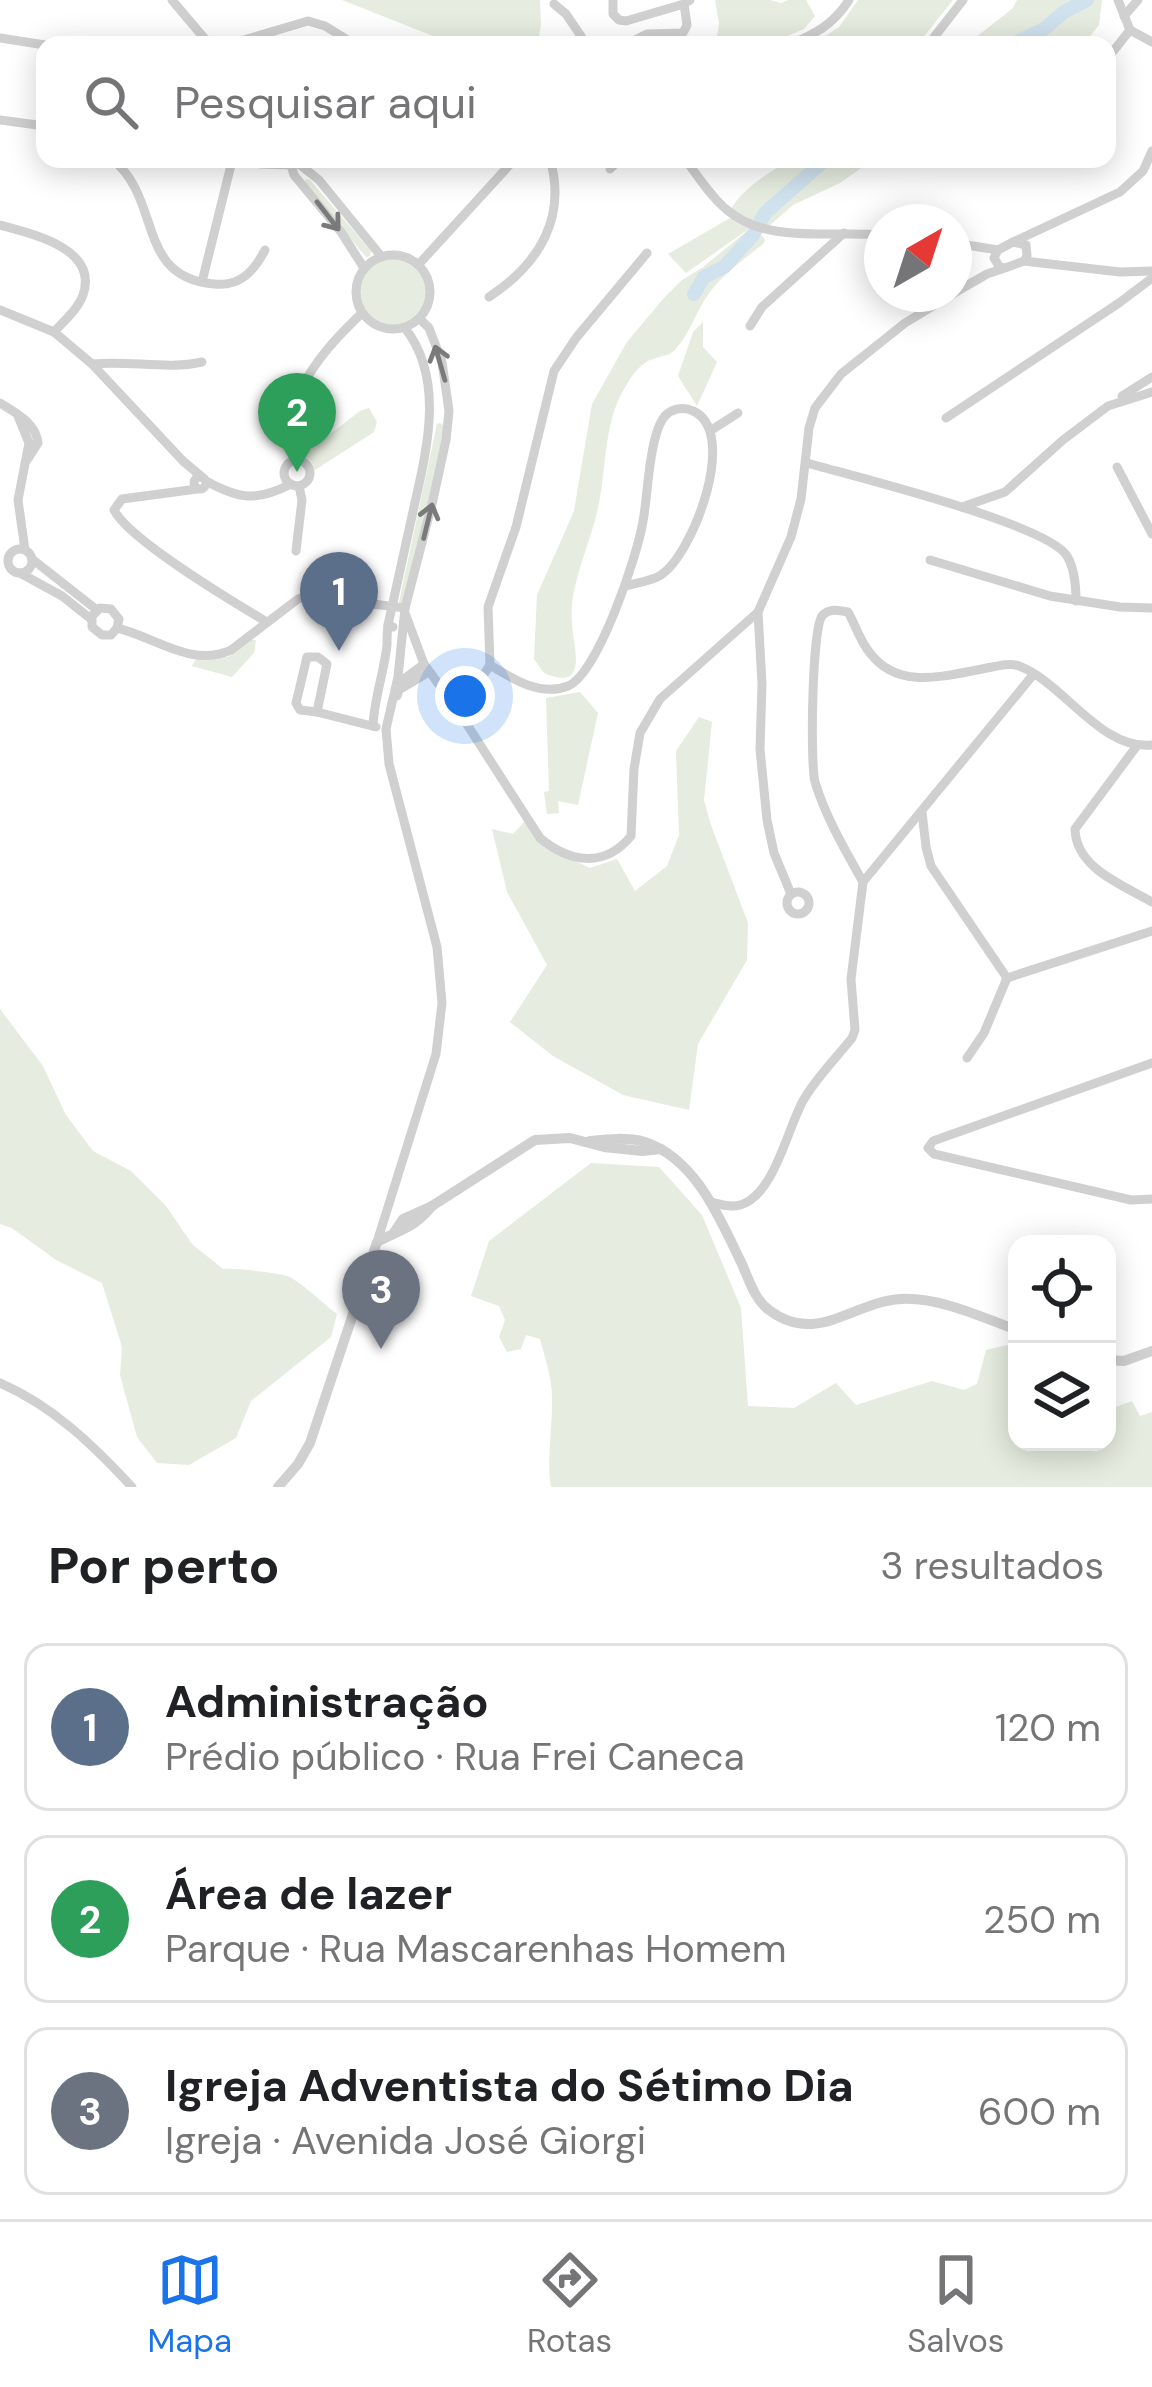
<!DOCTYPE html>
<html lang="pt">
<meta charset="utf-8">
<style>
body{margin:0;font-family:"DM Sans",sans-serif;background:#f6f6f6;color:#202124}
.controls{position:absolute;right:36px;bottom:36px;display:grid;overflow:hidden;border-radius:24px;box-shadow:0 6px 30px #0003}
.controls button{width:108px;height:108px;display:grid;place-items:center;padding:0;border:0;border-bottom:3px solid #e0e0e0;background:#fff;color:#202124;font:60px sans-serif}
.compass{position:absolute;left:864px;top:204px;width:108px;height:108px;border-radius:50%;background:#fff;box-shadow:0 6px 30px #0003;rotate:39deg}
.you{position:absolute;left:465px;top:696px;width:42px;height:42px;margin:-30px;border:9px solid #fff;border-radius:50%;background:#1a73e8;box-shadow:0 0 0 18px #1a73e833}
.badge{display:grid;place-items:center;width:78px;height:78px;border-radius:50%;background:#1a73e8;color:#fff;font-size:39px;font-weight:700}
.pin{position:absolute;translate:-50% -99px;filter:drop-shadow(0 3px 6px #0008)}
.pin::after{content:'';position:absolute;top:63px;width:42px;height:36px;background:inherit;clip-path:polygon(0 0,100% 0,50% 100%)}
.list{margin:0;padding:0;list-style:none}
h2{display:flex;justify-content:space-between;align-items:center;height:156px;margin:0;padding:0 48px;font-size:51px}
h2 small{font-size:39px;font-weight:400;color:#757577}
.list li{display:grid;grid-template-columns:78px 1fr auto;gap:36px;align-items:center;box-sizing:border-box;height:168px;margin:0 24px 24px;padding:0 24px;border:3px solid #e0e0e0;border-radius:24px}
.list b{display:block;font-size:45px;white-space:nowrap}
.list p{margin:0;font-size:39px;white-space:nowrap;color:#757577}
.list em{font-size:39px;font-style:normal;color:#757577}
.icon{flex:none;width:66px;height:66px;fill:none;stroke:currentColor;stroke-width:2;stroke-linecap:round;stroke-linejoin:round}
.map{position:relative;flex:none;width:1152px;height:1487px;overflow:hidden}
.search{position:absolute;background:#fff;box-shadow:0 6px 30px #0003;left:36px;right:36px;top:36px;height:132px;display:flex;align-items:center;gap:30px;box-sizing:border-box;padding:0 42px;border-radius:24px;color:#757577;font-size:45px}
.sheet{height:732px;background:#fff}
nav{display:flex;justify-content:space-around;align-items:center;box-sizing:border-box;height:168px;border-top:3px solid #e0e0e0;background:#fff;font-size:33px;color:#757577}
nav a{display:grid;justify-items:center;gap:6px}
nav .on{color:#1a73e8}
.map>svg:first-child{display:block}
</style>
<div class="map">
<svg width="1152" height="1487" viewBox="0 0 1152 1487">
<rect width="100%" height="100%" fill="#fff"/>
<g fill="#e6ecdf">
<polygon points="342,0 540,0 541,24 539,37 534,45 446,45 438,38"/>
<polygon points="715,0 770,0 781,3 788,0 806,0 815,16 804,29 766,45 716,45 719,23"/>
<polygon points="858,0 953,0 917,45 812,45 839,27"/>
<polygon points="1017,0 1102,0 1099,25 1083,45 966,45 1013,8"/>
<path d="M 795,159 L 874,159 L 840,183 L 793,205 L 768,227 L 746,220 L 731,210 C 738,192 776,166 795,159 Z"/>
<polygon points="305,179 310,180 371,251 370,256 366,257 359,249 306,184"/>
<polygon points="730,218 750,228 686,273 668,254"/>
<path d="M 747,231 L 763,236 L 765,240 L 763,244 C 742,261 718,277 704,301 C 696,314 691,328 682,341 C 669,358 670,353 653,359 C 642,362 632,375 627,384 C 603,420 607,468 598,508 C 592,535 581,560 575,587 C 572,599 571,611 572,623 C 573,647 590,693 544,673 L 534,659 L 537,595 L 574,511 L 592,404 L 627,342 L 663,299 L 682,280 L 703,267 Z"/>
<path d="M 387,255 C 432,254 435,288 422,320 C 354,352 331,273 387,255 Z"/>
<polygon points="703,322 703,347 717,362 697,406 678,376 693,332"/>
<polygon points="369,408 377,422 374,432 315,470 311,461 303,455 360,411"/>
<polygon points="440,423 446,427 407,600 403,606 399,602 437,424"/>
<polygon points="251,640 256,640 254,653 232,677 192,666 196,659 228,657"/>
<polygon points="580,692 598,713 578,805 558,801 559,813 547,814 544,792 549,791 546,698"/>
<polygon points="699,717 712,722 704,800 711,825 748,923 747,960 698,1044 689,1110 623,1095 553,1056 510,1022 547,965 507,892 492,829 513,834 524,822 575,861 590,868 617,859 635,891 667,866 679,835 676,751"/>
<path d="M 0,1009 L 43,1066 L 66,1115 L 93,1151 L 131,1171 L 166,1206 L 192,1244 L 223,1269 C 234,1268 283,1273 290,1277 C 307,1287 321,1302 337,1314 L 331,1337 L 251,1401 L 236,1438 L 189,1465 L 157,1463 L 137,1437 L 120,1375 L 122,1347 L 102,1283 L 56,1260 L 12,1228 L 0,1224 Z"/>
<path d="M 591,1163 L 659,1167 L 702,1215 L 741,1308 L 748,1406 L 794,1408 L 836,1383 L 856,1405 L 932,1381 L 964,1390 L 977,1384 L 986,1350 L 1016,1343 L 1017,1442 L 1046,1442 L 1053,1449 L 1064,1442 L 1107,1442 L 1107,1410 L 1132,1401 L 1140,1416 L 1152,1412 L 1152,1487 L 551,1487 C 546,1456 553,1428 552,1398 C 552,1378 545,1358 540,1339 L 526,1335 L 521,1349 L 507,1352 L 499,1337 L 505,1320 L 499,1306 L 471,1296 L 489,1241 Z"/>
</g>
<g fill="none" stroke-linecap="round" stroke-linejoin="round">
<g stroke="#cfe2ee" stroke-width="14">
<polyline points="1011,45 1044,29 1064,12 1087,0"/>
<polyline points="694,294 704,277 724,267 753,235 765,213 826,159"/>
</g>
<g stroke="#d0d0d0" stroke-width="9">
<polyline points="172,0 210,45"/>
<polyline points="613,0 613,14 619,20 626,21 684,4"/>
<polyline points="1118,0 1130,30 1152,42"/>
<polyline points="554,4 566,14 587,45"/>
<polyline points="1124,16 1138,0"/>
<polyline points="0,38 45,45"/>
<polyline points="227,45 308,21 325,26 356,45"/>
<polyline points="625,45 647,34 683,33 687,25 684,4 690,0"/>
<path d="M 789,45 C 815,34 833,25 849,0"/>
<polyline points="928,45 963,0"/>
<polyline points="1107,59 1130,30"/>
<polyline points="0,120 45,126"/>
<path d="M 112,159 C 163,200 135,277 214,284 C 240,287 254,271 265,250"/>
<polyline points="229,159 261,164 295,165"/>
<polyline points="289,159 294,175 341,232 364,268"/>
<polyline points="293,159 319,180 381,256"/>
<path d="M 685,159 C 698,176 710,196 727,210 C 769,245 831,230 882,235"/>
<polyline points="610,169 620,159"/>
<path d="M 0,225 C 32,234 99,248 83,295 C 78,309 64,321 54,332"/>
<polyline points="1013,242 1120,192 1143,171 1152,151"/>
<polygon points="1013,242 1026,245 1027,256 1024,261 1005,268 999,266 994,258 998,250"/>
<polyline points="954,243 998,250"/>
<circle cx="393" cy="292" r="37"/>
<polyline points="1024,261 1120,272 1152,271"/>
<polyline points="419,264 515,159"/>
<polyline points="202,282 232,161"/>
<polyline points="954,293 987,274 1002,269"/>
<path d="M 489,297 C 539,264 567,218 550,159"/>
<polyline points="0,310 54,332 92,364 183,461 202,477"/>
<polyline points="750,326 762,307 844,233"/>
<path d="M 92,364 C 128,360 168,370 202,362"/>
<path d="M 301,389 C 316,359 338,336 362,313"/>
<polyline points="1122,396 1152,377"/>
<path d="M 0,403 C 16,413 36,423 38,443 L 27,460"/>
<polyline points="18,416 29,443 18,500 25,550"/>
<polyline points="946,418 1119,303 1152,278"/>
<polyline points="710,431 738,413"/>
<circle cx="297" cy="473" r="13"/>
<path d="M 807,463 C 852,476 1048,524 1067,556 C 1075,569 1076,587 1076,601"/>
<polyline points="1117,467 1152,534"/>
<circle cx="200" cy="483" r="6"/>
<path d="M 206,481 C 239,499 256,502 291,484"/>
<path d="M 197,489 L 122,499 L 114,510 C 129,540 232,601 265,621"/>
<polyline points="962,507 1005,492 1063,440 1108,406 1152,392"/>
<circle cx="20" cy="561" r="12"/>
<polyline points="296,551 302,500 299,486"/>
<polyline points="32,559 97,610"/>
<polyline points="930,560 1050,596 1120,607 1152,608"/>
<polyline points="20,573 62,596 91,619"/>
<polyline points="758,612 762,684 760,749 767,820 774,853 791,894"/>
<path d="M 405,613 L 424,664 L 459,712 L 540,838 C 570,863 605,868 631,836 L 634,769 L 640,733 L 660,699 L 758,612 L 791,537 L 801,499 L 809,428 L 815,408 L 841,374 L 905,323 L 953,294"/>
<path d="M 388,625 C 396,589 404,552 412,516 C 425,456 447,382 405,328"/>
<path d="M 117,628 L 119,619 L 111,609 L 100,608 L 92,616 L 92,627 L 102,635 L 111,635 L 117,628 C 155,637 192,668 231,650 L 298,599 L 308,596 L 405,608"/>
<polygon points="307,657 318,657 327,664 317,712 300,710 296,703"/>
<path d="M 490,665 C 513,679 540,697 568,686 C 598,674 638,554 643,521 C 648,497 649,429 667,414 C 674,408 685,407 693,411 C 739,431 694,553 661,575 C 652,581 636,583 626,586"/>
<polyline points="400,684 401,681 424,664"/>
<polyline points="397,696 399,690 429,672"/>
<polyline points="317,712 376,727"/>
<polyline points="459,712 490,665 488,607 516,527 554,371 576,338 647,253"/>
<path d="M 373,726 C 374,699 384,673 387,645 C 387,638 387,632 388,625 L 393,627"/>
<path d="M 1136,747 L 1075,829 C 1076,868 1121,884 1152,902"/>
<polyline points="922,812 926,847 931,866 1007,978 1152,931"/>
<path d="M 863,882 C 845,850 826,818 815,782 C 810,762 812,630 822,616 C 829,608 838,610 848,612 C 856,626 860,641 870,653 C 898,690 943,676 982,669 C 994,667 1008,662 1019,666 C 1063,682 1101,751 1152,745"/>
<circle cx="798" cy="903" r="11"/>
<polyline points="967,1058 984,1033 1007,978"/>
<polyline points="1152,1063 933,1141 928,1148 934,1154 1131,1200 1152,1199"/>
<path d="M 711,1202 C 720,1204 731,1208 740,1205 C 775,1195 787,1128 804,1099 C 817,1077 836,1058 852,1038 L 855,1030 L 851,979 L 863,882 L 1033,675"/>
<polyline points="377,1242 436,1054 442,1003 437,947 389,764 386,729 398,677 405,608 433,500 446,440 449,411 442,362 429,328 420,319"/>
<path d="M 0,1383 C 53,1406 93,1445 132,1487"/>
</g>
<g stroke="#d0d0d0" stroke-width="10">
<path d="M 590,1141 C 608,1139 627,1137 645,1142 C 696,1159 720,1219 741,1262 C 749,1279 754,1299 769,1310 C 817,1346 852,1302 901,1299 C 939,1297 981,1317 1017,1330"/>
<polyline points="393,1234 403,1219 432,1206"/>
<polyline points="1107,1360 1124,1361 1152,1351"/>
<path d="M 278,1487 L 298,1464 L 310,1443 L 377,1242 C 399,1230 415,1228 432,1206 L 535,1140 L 570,1138 L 604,1147 L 642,1151 L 661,1149"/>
</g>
</g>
<defs><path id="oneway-shaft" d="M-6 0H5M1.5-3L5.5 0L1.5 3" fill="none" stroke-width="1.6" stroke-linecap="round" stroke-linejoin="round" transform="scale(3)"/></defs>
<g stroke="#7a7a7a">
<use href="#oneway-shaft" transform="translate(328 216) rotate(52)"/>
<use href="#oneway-shaft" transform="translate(440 363) rotate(-106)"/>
<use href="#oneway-shaft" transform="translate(428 521) rotate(-76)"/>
</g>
</svg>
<div class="controls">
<button><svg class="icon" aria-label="locate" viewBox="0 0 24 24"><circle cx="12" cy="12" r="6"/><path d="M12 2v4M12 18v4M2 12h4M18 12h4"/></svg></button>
<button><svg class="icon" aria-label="layers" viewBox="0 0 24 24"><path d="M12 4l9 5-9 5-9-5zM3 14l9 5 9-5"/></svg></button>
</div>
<svg class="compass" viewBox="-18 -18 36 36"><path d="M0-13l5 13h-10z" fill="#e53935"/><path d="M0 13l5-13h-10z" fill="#757577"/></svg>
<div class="you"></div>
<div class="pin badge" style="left:339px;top:651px;background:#5c6f8a">1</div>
<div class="pin badge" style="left:297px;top:472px;background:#2e9e5b">2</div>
<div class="pin badge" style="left:381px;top:1349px;background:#6b7280">3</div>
<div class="search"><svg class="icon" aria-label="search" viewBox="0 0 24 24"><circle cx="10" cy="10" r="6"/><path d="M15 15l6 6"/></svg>Pesquisar aqui</div>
</div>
<section class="sheet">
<h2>Por perto<small>3 resultados</small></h2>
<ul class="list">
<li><span class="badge" style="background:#5c6f8a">1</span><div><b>Administração</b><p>Prédio público · Rua Frei Caneca</p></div><em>120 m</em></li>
<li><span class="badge" style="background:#2e9e5b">2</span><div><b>Área de lazer</b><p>Parque · Rua Mascarenhas Homem</p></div><em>250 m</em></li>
<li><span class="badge" style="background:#6b7280">3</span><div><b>Igreja Adventista do Sétimo Dia</b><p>Igreja · Avenida José Giorgi</p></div><em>600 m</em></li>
</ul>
</section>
<nav>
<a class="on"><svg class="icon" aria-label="map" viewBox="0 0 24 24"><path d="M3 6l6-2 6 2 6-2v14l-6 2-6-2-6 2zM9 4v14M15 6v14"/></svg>Mapa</a>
<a><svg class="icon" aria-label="directions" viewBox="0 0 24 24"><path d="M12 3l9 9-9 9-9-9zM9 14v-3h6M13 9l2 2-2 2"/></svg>Rotas</a>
<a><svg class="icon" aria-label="saved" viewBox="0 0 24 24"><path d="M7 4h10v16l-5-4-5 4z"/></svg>Salvos</a>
</nav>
